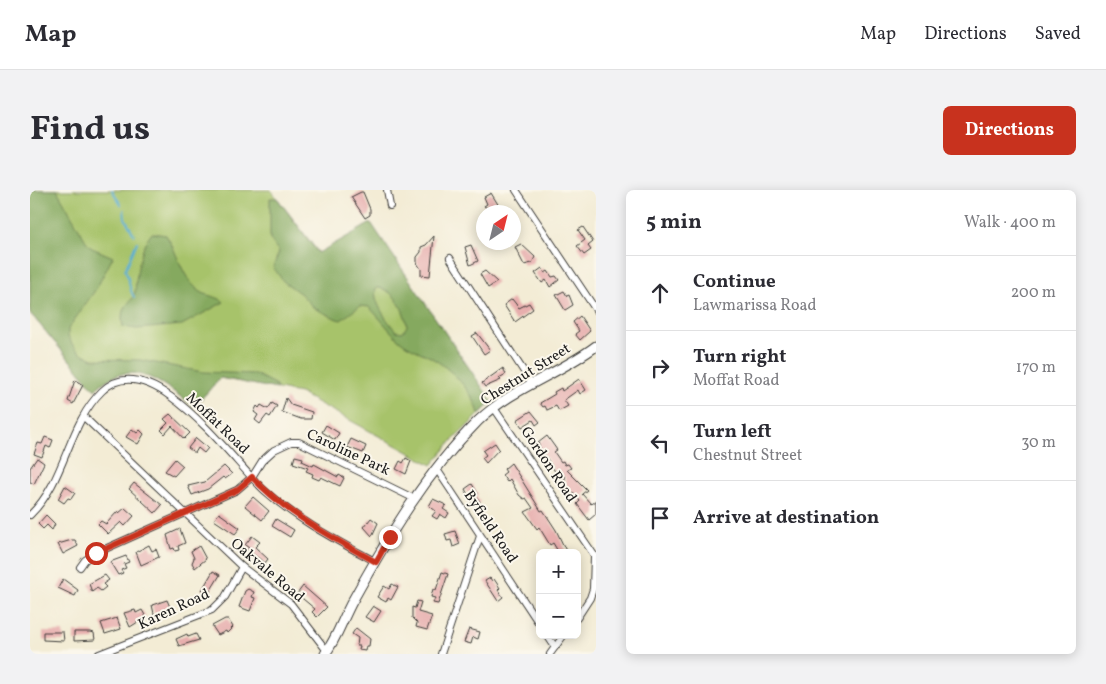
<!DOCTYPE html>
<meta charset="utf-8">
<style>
body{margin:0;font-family:Vollkorn,serif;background:#f2f2f3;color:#2b2b33}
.controls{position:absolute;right:15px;bottom:15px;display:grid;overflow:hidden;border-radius:8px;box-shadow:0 2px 12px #0003}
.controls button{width:45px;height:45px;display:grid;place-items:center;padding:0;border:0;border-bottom:1px solid #e1e1e2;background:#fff;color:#2b2b33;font:25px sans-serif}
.compass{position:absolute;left:446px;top:15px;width:45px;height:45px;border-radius:50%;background:#fff;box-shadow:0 2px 12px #0003;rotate:35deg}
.stop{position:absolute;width:15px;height:15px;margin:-11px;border:4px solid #c8321e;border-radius:50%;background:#fff}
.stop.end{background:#c8321e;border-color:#fff;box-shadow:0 1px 5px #0008}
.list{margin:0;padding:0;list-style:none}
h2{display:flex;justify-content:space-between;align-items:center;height:65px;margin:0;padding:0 20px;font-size:21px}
h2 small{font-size:16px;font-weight:400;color:#7c7c81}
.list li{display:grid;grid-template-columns:32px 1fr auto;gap:15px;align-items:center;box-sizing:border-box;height:75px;padding:0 20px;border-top:1px solid #e1e1e2}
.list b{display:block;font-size:19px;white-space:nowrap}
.list p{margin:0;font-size:16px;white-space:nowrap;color:#7c7c81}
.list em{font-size:16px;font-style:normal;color:#7c7c81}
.icon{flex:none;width:28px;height:28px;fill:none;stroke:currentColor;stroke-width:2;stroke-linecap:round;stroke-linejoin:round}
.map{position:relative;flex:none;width:566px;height:464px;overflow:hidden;border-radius:8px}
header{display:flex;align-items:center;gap:30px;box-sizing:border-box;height:70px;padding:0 25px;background:#fff;border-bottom:1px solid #e1e1e2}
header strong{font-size:24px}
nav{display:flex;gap:28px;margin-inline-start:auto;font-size:18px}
.intro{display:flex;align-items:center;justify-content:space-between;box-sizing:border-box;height:120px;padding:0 30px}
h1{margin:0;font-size:35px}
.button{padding:12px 22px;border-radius:8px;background:#c8321e;color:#fff;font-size:18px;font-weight:700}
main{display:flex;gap:30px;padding:0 30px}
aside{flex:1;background:#fff;border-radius:8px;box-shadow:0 2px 12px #0003}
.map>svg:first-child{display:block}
</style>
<header>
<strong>Map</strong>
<nav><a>Map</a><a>Directions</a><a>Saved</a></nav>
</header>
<div class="intro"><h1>Find us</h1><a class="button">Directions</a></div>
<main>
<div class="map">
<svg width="566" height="464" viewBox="0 0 566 464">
<rect width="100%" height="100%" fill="#fbf7ec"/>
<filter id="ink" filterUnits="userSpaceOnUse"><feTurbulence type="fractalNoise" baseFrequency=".02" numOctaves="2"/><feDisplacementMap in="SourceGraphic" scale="10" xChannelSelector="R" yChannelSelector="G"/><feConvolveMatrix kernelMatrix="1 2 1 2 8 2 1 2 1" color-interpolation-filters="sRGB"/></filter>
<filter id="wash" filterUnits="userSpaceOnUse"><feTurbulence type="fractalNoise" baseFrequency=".0096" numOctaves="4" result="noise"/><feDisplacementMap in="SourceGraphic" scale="20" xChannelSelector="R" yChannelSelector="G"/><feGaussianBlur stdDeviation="1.12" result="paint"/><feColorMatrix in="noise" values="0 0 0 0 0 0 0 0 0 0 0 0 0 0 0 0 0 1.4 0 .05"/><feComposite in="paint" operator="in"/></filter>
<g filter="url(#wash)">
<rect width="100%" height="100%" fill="#f3ecd5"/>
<path fill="#a7c36a" stroke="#627043" d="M 0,0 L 241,0 L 289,63 L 341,33 L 462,212 L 421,252 L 402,275 L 270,203 L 190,188 L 164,217 C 132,193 101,164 65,200 L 0,123 Z"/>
<g fill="#85a95e" stroke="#50623d" fill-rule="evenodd">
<path d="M 0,0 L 27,0 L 57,53 L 62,58 L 83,67 L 66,99 L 38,139 L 38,146 L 42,154 L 49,162 L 63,169 L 110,170 L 173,182 L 225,184 L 246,195 L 247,199 L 190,188 L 164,217 C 133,193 100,164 65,200 L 0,123 Z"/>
<path d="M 240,8 L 247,8 L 288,63 L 341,33 L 462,212 L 449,224 C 444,203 423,181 405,170 C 393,162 379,159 368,149 C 358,139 349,127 339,117 L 330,116 L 311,130 L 307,129 L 284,118 L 271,104 L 253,91 L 243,77 L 249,62 L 240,49 ZM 346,98 C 363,97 375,120 377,136 L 373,142 L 366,141 C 358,132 342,111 346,98 Z"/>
<path d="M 122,43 L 136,45 C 148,63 151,85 167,99 C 175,107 189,106 194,112 L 152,135 L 107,139 L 93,137 C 89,113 99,119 105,102 C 106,98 105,94 106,91 C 108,75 112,55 122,43 Z"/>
</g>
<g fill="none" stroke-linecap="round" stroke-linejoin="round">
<g stroke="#57aed3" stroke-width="2">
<polyline points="82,0 91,15"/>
<polyline points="94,20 95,28 104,45"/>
<path d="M 104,107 C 98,98 100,89 95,80 L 107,52"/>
</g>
</g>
<g id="blocks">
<g fill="#e7aead">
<polygon points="331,2 333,2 340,19 340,25 335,28 321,7"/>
<polygon points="461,3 469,16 467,18 470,22 463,22 454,16 457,14 454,7"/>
<polygon points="553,37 563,52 558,56 561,60 554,65 547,56 555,50 548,40"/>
<polygon points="404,46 400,86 391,85 391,79 387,73 387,67 391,62 391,57 396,55"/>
<polygon points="491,54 505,67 502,73 494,75 485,57"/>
<polygon points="441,55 448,71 440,75 435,57"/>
<polygon points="512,78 515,83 518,81 522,87 526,86 529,90 520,97 516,90 512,93 505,83"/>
<polygon points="455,81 467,92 458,98 450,84"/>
<polygon points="534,101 537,106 539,105 543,115 535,120 526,105"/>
<polygon points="482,109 489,118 499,113 503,119 485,132 474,115"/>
<polygon points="550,126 560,141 550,150 545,144 549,141 543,132"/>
<polygon points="447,143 460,160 454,164 442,146"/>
<polygon points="473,178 476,184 469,188 471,190 455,197 452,193"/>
<polygon points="549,189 556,200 550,204 548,200 534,210 538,216 529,221 526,216 517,220 515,216 513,217 510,213 525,204 524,202 531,198 532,201"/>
<polygon points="45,190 53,195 43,214 38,211"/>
<polygon points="256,208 261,215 282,222 281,229 271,229 252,222"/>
<polygon points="242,213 247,216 240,227 237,225 230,234 225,230 228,225 224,222 227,216 229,218 231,215 238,219"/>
<polygon points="501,221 510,232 506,235 503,230 492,237 487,230"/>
<polygon points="140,224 160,243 154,249 142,236 135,244 131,240 138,233 134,229"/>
<polygon points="296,235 309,243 305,250 292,242"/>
<polygon points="102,239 107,243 110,240 114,244 108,254 96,247"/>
<polygon points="517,246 527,260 524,262 531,272 533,271 535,275 538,274 541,278 537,280 557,300 552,304 561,314 566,310 566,324 559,330 547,314 550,311 542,302 540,303 535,295 535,286 528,291 524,285 526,283 510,258 508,253"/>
<polygon points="15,247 23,250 20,258 16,256 12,267 4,264 8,253 12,254"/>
<polygon points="166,248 178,258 174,263 168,258 165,263 158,258"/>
<polygon points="321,249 336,256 333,263 317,257"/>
<polygon points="465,253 469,259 456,273 452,268 456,265 453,261"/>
<polygon points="265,266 273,268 272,271 283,276 284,274 308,287 309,285 314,288 310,296 291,287 289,290 282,287 283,284 276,281 278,278 263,273"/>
<polygon points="7,268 14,273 4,294 0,292 0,278"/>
<polygon points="376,268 381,271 376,284 366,279 370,271 373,273"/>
<polygon points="145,269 153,276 144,286 135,281"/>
<polygon points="481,273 511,321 513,320 526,340 537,363 529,363 523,353 520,355 509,337 507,339 495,322 503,318 496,308 494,309 489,305 480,289 477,292 472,285 476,282 474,279"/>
<polygon points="194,276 202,284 195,289 193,287 178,299 162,305 158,296 175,292"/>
<polygon points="104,293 132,315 125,323 99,299"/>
<polygon points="442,294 448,304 446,306 450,312 444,316 435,299"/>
<polygon points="35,296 45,303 41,309 38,308 34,313 28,309"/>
<polygon points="223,307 239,321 232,330 215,316"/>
<polygon points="403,309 416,315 413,319 419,323 416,328 410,324 407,329 402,326 406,321 399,316"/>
<polygon points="95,318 104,326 95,336 91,332 78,344 68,334 71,331 76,334 88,321 89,323"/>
<polygon points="189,323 210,338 205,344 184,330"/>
<polygon points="16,325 25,334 22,340 17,335 13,339 8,334"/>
<polygon points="341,328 348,333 342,346 334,337"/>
<polygon points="246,329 264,340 260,347 242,336"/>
<polygon points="150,339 155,353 148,356 149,360 145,361 144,358 141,359 137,345"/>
<polygon points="425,341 430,354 423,357 421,350 417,351 415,344"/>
<polygon points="222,346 230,352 225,357 238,369 235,373 217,360 219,358 215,355"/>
<polygon points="42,350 45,350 48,356 33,364 28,354"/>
<polygon points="119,355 122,361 126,359 129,367 111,375 106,362"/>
<polygon points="169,356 176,369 165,378 162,373 164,368 161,361"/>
<polygon points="96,366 99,372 94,374 96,378 91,380 93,383 88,385 80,372"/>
<polygon points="183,381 190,385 179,403 172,400"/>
<polygon points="412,382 418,384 408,414 403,413 405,408 401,407 403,399 406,400"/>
<polygon points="75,385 79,390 73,394 76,397 71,401 67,398 62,402 59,394"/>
<polygon points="460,388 462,391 464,389 470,398 468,400 473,407 468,411 455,391"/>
<polygon points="33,389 48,400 45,406 28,398"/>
<polygon points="362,394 368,397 361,410 358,408 356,412 347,407 354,396 359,399"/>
<polygon points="273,396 297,417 287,427 282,422 285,419 267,404"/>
<polygon points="218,399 224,402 222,407 225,408 220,421 209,417 215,401"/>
<polygon points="137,410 140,417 125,428 122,415"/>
<polygon points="387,411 391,412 388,422 402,426 397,440 386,437 387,433 382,428 382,417 385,418"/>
<polygon points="343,416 351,421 344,432 335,427"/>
<polygon points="105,420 106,423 112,420 116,427 100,437 94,423"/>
<polygon points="87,428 91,439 75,444 71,433"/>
<polygon points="195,429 198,429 203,437 197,443 196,441 188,445 182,436"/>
<polygon points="326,438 340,449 339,456 336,456 335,461 329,460 330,456 327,456 328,448 322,444"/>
<polygon points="439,439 450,442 448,449 443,447 441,454 434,452"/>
<polygon points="13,442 33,442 34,451 13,450"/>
<polygon points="44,442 61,442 64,443 65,450 44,451"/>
<polygon points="157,444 158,447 166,444 169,450 149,456 146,449"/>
</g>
</g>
</g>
<g filter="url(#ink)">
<use href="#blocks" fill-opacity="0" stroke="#3c3b38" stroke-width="1"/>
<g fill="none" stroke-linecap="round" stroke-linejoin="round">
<defs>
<g id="street">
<polyline points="357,0 360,16"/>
<polyline points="486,0 566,120"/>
<polyline points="420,68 502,194"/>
<polyline points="464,218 564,365 563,399 560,408 547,428"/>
<polyline points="54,227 212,377 261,414 297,461"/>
<polyline points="406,278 510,435"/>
<path d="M 0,325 C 36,291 37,235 72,201 C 121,153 203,272 234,300 C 267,330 308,351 346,372"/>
<polyline points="50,377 55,370 66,363 207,300 222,287 232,271 244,260 261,252 269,252 385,309"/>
<polyline points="517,445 525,457"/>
<polyline points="69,464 182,420 195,407 212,377"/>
<polyline points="411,464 450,346"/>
<polyline points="520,464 534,445"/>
</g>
<path id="secondary" d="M 295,464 C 307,448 313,428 323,410 C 358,347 396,283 448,231 C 482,198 529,184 566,156"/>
</defs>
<use href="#street" stroke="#3c3b38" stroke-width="8"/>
<use href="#secondary" stroke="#3c3b38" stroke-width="11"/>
<use href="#street" stroke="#fff" stroke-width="6"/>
<use href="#secondary" stroke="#fff" stroke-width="9"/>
</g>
</g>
<g fill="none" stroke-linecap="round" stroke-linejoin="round" filter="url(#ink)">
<path stroke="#c8321e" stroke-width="6" d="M 66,363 L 207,300 L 222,287 C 256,323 302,348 346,372 L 360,347"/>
</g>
<g text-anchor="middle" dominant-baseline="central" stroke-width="4" stroke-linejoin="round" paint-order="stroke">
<g font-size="15" fill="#1c1c1c" stroke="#fbf7ec">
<text transform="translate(496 185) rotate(-32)">Chestnut Street</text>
<text transform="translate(187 234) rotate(44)">Moffat Road</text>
<text transform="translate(318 263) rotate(25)">Caroline Park</text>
<text transform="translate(518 275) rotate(56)">Gordon Road</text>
<text transform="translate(460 337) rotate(56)">Byfield Road</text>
<text transform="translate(237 381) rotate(40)">Oakvale Road</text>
<text transform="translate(144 420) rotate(-25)">Karen Road</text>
</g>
</g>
</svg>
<div class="controls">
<button>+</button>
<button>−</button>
</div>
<svg class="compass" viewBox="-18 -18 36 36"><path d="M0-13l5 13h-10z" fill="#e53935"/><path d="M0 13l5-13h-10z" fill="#7c7c81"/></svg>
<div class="stop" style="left:66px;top:363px"></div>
<div class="stop end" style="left:360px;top:347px"></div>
</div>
<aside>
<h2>5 min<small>Walk · 400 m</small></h2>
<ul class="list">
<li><svg class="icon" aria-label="ahead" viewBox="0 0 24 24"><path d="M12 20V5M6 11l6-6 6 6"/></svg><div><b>Continue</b><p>Lawmarissa Road</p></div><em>200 m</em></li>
<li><svg class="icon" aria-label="right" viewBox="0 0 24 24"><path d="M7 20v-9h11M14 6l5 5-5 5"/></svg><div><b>Turn right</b><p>Moffat Road</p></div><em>170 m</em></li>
<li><svg class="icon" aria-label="left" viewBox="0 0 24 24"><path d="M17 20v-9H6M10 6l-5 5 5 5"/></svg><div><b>Turn left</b><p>Chestnut Street</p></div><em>30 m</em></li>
<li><svg class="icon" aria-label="arrive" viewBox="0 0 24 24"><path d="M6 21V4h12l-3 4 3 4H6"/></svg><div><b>Arrive at destination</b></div></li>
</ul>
</aside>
</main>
